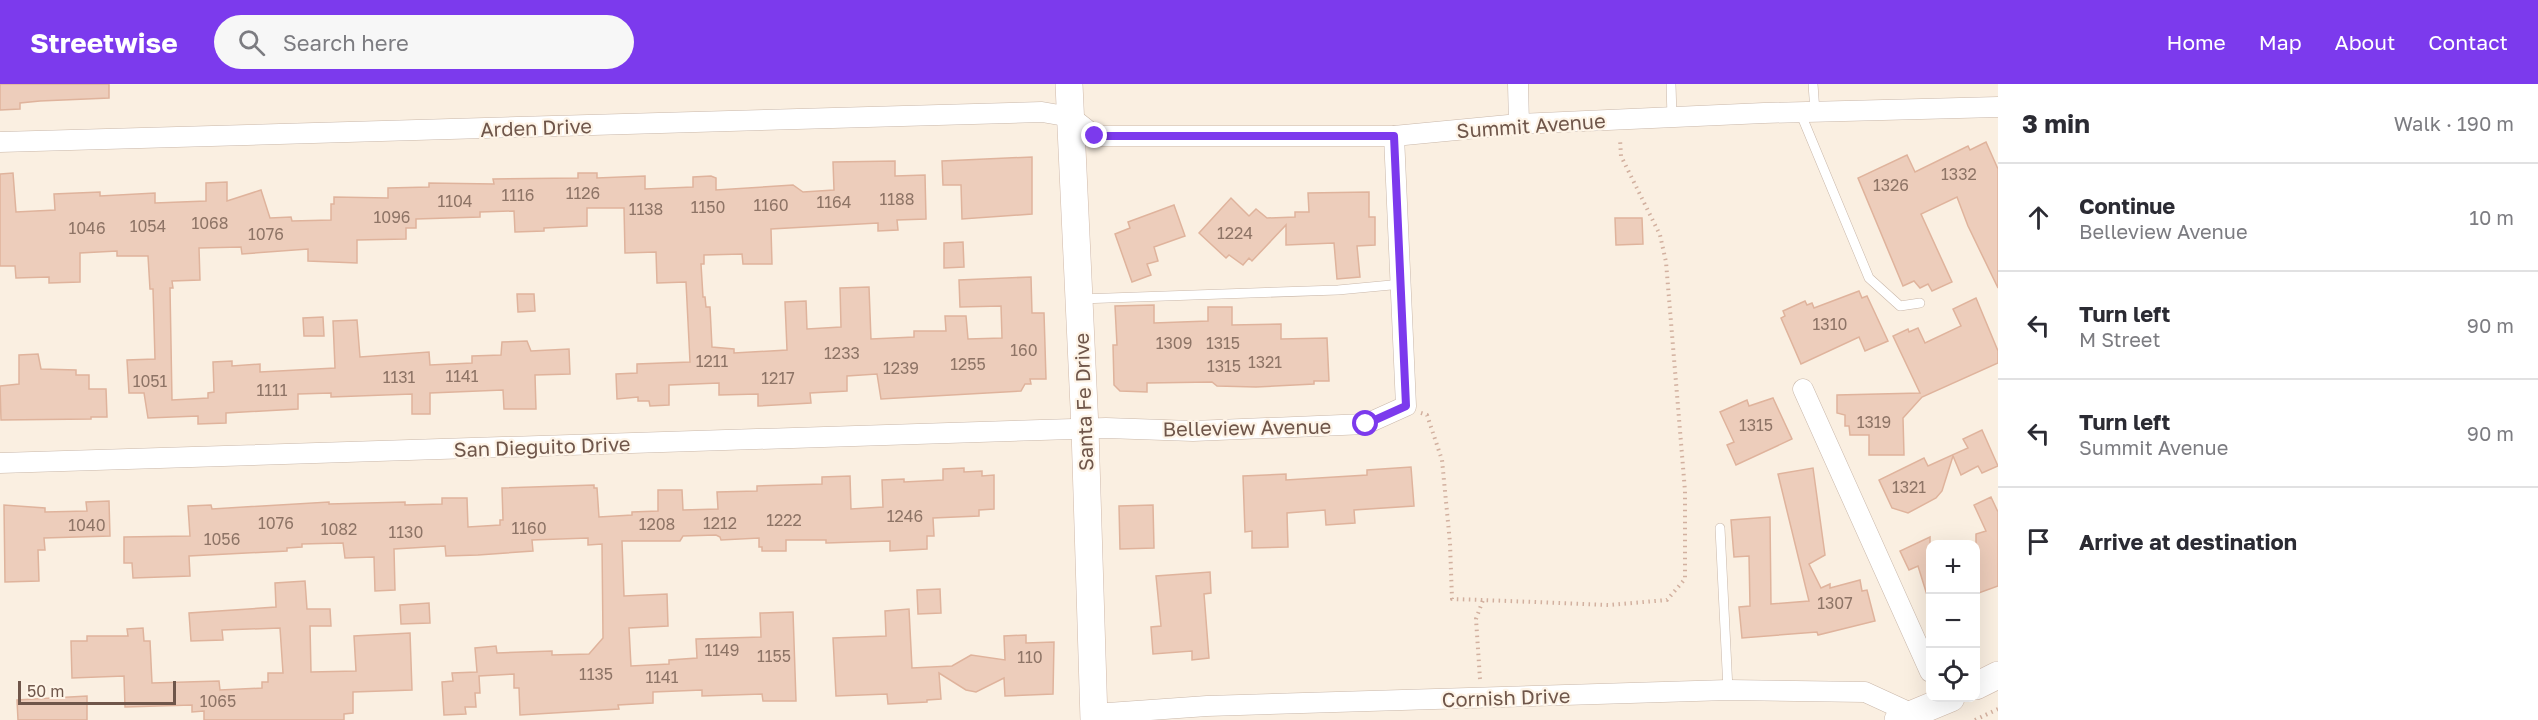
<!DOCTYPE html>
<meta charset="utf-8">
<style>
body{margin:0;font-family:"Golos Text",sans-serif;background:#f7f7f7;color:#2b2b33}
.controls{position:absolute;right:18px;bottom:18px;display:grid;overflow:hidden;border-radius:12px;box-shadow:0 6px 24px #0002}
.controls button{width:54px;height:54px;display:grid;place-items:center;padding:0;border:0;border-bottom:2px solid #e1e1e2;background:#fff;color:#2b2b33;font:30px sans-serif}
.scale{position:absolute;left:18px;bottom:15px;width:158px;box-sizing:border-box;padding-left:6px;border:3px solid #6f564a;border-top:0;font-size:16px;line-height:21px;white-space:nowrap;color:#6f564a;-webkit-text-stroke:4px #fef4e7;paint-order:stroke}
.stop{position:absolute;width:18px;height:18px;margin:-14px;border:4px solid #7c3aed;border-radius:50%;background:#fff}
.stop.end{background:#7c3aed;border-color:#fff;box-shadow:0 2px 6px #0008}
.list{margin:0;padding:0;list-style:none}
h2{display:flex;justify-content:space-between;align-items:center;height:78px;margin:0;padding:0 24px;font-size:26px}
h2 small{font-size:20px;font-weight:400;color:#7c7c81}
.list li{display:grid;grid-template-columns:39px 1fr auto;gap:18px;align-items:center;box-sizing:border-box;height:108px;padding:0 24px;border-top:2px solid #e1e1e2}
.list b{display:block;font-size:22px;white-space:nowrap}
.list p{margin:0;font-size:20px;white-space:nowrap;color:#7c7c81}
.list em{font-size:20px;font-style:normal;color:#7c7c81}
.icon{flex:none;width:33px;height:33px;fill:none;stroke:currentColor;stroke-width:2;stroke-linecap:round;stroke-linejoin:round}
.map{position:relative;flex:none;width:1998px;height:636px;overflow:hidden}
header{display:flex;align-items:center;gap:36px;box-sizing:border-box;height:84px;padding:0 30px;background:#7c3aed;color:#fff}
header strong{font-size:28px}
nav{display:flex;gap:33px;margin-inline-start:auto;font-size:21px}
.search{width:420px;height:54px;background:#f7f7f7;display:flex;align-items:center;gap:15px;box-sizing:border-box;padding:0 21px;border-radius:33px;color:#7c7c81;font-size:22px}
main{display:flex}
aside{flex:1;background:#fff}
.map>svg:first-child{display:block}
</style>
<header>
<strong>Streetwise</strong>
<div class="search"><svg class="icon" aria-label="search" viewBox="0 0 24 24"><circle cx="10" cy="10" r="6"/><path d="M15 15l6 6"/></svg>Search here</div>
<nav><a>Home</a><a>Map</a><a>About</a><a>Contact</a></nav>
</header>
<main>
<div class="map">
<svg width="1998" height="636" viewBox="0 0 1998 636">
<rect width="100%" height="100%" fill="#faefe1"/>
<g fill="#edcdbb" stroke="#dfb39c" stroke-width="1.5">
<polygon points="0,0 109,0 109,14 40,17 20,19 20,25 0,26"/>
<polygon points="1986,58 1998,85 1998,204 1968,142 1957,113 1921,130 1952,198 1932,207 1928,200 1920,204 1914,197 1903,202 1858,94 1907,71 1915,88 1968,62 1970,66"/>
<polygon points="1032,73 1032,130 962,135 961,101 943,101 942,77"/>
<polygon points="895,77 895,92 925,91 926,135 897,136 898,146 878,147 878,139 771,145 772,180 743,180 742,170 704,171 704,180 701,180 703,213 705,213 706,223 710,223 712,263 734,265 734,269 787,266 785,218 806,217 807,245 841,243 840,204 869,203 871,255 914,253 914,247 946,247 945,232 966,232 968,255 1002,254 1001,222 960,223 959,196 1031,193 1032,229 1044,229 1046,295 1030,295 1031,300 1025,300 1021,307 881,315 877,290 847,292 847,307 810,309 811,319 758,322 758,310 719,311 719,299 669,301 669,321 650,322 649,317 638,317 638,313 617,315 616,290 637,289 637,280 690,278 686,198 657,199 656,168 625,169 624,124 587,124 587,142 544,144 544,147 515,148 514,127 480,128 480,133 416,135 416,144 406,144 406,155 357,156 357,179 308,177 308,165 242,170 241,163 199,164 200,196 172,197 173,204 170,204 172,316 208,314 208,309 214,308 213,278 232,277 232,282 260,280 260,288 335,284 333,237 357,236 360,273 429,268 430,281 472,279 472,272 501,271 502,258 527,257 531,267 569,265 570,290 535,291 536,325 504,325 503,306 430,309 430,330 412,330 412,310 331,313 331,309 298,310 298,325 226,329 226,339 198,340 198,332 148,334 144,309 129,309 127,276 155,275 153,205 150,205 148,172 117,172 117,167 80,169 80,198 49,199 49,193 16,194 15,182 0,182 0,90 13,89 16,128 55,126 54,110 100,108 100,112 155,109 155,119 206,117 206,99 227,98 227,117 261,106 270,134 291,133 292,137 331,136 331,120 334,120 334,113 388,114 388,104 429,103 429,99 494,100 493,95 578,94 578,89 597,89 597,94 645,92 645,105 693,103 693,93 711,92 716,94 716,106 793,101 803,108 834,106 833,78"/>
<polygon points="1369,108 1369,133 1375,133 1375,161 1357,162 1360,193 1337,195 1334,159 1286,161 1286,141 1252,177 1249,174 1243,181 1229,171 1226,174 1199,149 1231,114 1249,132 1256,125 1267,134 1295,133 1295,128 1309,128 1308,109"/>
<polygon points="1174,121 1185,152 1154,163 1158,177 1147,180 1151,191 1132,198 1115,150 1130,144 1128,138"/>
<polygon points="1615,134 1642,134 1643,160 1616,161"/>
<polygon points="963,158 964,183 944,184 944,159"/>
<polygon points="1859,207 1862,214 1867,212 1888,257 1865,267 1859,253 1801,280 1781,234 1785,232 1783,227 1805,217 1807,221 1812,219 1814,224"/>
<polygon points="517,210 534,210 535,227 518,228"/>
<polygon points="1976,214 1998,267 1998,279 1922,313 1903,334 1904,371 1869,371 1869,351 1850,351 1849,342 1845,342 1845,331 1837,329 1837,311 1920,309 1893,252 1908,245 1909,248 1918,244 1925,259 1961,242 1953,225"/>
<polygon points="1154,221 1154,239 1208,237 1208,223 1232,223 1232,241 1281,240 1281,255 1327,254 1329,297 1314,297 1314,300 1256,303 1217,302 1212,298 1147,299 1147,308 1120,307 1114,301 1113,261 1117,261 1115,222"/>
<polygon points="323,233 324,252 304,252 303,234"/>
<polygon points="38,270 41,285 76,286 76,291 89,291 89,305 106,305 107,333 91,333 91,335 1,336 0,302 19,300 19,271"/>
<polygon points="1773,314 1792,355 1736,381 1727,361 1734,358 1720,328 1747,316 1749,322"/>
<polygon points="1982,346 1998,382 1982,389 1978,382 1961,391 1953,372 1942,407 1936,414 1908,429 1892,424 1879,396 1924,374 1928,382 1968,364 1963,355"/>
<polygon points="1411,383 1414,422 1354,426 1355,439 1326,441 1325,426 1287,429 1288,463 1252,464 1252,447 1245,448 1243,392 1286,390 1286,396 1367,391 1367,386"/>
<polygon points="964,384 964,388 982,387 982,392 994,391 994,425 979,426 979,432 933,434 934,452 927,452 927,465 890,467 890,457 826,459 826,456 786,456 786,467 762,467 762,463 759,463 759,454 721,456 720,453 716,451 683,452 680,457 622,457 624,512 667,510 668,542 629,544 631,582 669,580 669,576 697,574 696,555 761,553 760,529 793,528 796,617 763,617 762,610 702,612 702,606 653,608 653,619 618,621 619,625 520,631 519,604 514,604 514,590 479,592 480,609 475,609 476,623 465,623 466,630 444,631 442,598 453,597 452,589 477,588 475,564 496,562 497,569 552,567 552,571 589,570 603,554 602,460 588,461 588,454 532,456 533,467 478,471 446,472 445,462 394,465 395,506 375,507 374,473 345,474 343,459 302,460 302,463 287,464 287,467 189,472 190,492 133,494 132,479 124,479 124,453 190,452 188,422 211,421 212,425 329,418 329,420 405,418 405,421 442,420 442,414 467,414 468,443 500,441 500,436 503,436 502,404 594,401 594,404 597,404 599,433 632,431 632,428 658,427 658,406 682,406 683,426 718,425 717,408 757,407 757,402 822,400 822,393 850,392 851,425 883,423 882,396 904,395 904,398 943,396 943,385"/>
<polygon points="1813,384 1825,471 1809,480 1821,504 1830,500 1830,504 1860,496 1862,507 1867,506 1875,537 1818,551 1817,548 1742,554 1739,523 1750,522 1749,472 1734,473 1731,436 1770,433 1771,520 1809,517 1778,390"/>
<polygon points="1991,413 1998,428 1998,502 1976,510 1976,450 1986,447 1974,421"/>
<polygon points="109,417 110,452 44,454 45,466 38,466 39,497 5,498 4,421 45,424 45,428 87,427 86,418"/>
<polygon points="1153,421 1154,464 1120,465 1119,422"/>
<polygon points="1930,453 1930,511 1927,511 1918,482 1909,486 1900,467"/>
<polygon points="1210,488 1211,509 1204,510 1209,574 1192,576 1192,567 1153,570 1151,543 1161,542 1156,492"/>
<polygon points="305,497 307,525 330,525 331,542 310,542 311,588 356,587 354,552 410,549 412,606 353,608 353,629 344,630 344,636 204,636 204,627 192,628 192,621 125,623 124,592 72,594 71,557 87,557 87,552 128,552 127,545 143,544 144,557 150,557 152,599 219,597 220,606 262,604 262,598 268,598 268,589 283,589 280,544 222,546 223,556 191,557 189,529 276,523 275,499"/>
<polygon points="940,505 941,529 918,530 917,506"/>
<polygon points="429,519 430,539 401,540 400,521"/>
<polygon points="909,525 912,584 952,582 971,571 1005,576 1004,552 1026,551 1026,559 1054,558 1053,610 1005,612 1004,594 976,608 966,606 939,589 941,615 927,616 927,618 888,620 887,610 836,612 833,554 886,552 885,527"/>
<polygon points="87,612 87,636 18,636 17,616"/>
</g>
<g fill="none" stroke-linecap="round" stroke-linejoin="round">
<defs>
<g id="service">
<polyline points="1671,0 1672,33"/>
<polyline points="1813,0 1815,28"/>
<polyline points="1800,28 1869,194 1900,222 1920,219"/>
<polyline points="1080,215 1338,206 1402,200"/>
<polyline points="1720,444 1728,606"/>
</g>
<g id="minor">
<polyline points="1518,0 1519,40"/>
<polyline points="0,58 1042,28 1071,33 1095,52 1394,52 1519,40 1764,29 1998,23"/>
<polyline points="1803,305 1930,588"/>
<polyline points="0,379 1106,344 1193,347 1366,340 1406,322 1394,52"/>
<polyline points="1094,630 1207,622 1728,606 1865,608 1913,630"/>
</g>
<g id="secondary">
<polyline points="1069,0 1085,345 1094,636"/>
<polyline points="1976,602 1998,591"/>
<polyline points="1898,636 1951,614"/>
</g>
</defs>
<use href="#service" stroke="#c9b7a9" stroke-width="10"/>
<use href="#minor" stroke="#c9b7a9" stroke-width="21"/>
<use href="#secondary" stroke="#cfb8a9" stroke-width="28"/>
<g stroke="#d2b09f" stroke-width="4" stroke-dasharray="1.5 4.5" stroke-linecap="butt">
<polyline points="1421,329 1427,331 1442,376 1450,459 1452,515 1483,516"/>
<polyline points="1480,595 1476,535 1483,516 1609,521 1667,516 1685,495 1685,407 1666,178 1660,151 1621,72 1620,55"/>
<polyline points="1975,636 1998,625"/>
</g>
<use href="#service" stroke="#fff" stroke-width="9"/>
<use href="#minor" stroke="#fff" stroke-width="20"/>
<use href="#secondary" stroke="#fff" stroke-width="27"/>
</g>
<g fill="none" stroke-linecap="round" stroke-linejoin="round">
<polyline stroke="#7c3aed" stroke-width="8" points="1095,52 1394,52 1406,322 1366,340"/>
</g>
<g text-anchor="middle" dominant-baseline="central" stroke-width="4.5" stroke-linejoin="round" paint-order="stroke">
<g font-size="16" fill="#8e7466">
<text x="1959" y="90">1332</text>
<text x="1891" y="101">1326</text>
<text x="583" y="109">1126</text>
<text x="518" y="111">1116</text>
<text x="897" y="115">1188</text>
<text x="455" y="117">1104</text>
<text x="834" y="118">1164</text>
<text x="771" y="121">1160</text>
<text x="708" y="123">1150</text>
<text x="646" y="125">1138</text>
<text x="392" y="133">1096</text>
<text x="210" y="139">1068</text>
<text x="148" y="142">1054</text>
<text x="87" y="144">1046</text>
<text x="1235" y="149">1224</text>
<text x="266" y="150">1076</text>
<text x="1830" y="240">1310</text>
<text x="1174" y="259">1309</text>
<text x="1223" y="259">1315</text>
<text x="1024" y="266">160</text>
<text x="842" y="269">1233</text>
<text x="712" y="277">1211</text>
<text x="1265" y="278">1321</text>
<text x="968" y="280">1255</text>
<text x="1224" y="282">1315</text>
<text x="901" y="284">1239</text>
<text x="462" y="292">1141</text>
<text x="399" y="293">1131</text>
<text x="778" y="294">1217</text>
<text x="150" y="297">1051</text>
<text x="272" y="306">1111</text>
<text x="1874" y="338">1319</text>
<text x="1756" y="341">1315</text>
<text x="1909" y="403">1321</text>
<text x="905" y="432">1246</text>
<text x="784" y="436">1222</text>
<text x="276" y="439">1076</text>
<text x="720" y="439">1212</text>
<text x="657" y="440">1208</text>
<text x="87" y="441">1040</text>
<text x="529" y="444">1160</text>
<text x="339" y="445">1082</text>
<text x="406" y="448">1130</text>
<text x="222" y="455">1056</text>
<text x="1835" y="519">1307</text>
<text x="722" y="566">1149</text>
<text x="774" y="572">1155</text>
<text x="1030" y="573">110</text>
<text x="596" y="590">1135</text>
<text x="662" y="593">1141</text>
<text x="218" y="617">1065</text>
</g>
<g font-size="20" fill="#6f564a" stroke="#fef4e7">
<text transform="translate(1531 41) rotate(-4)">Summit Avenue</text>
<text transform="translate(536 43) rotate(-2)">Arden Drive</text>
<text transform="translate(1083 318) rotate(-92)">Santa Fe Drive</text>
<text transform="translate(1247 343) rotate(-1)">Belleview Avenue</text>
<text transform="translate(542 362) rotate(-2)">San Dieguito Drive</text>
<text transform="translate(1506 613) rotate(-2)">Cornish Drive</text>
</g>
</g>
</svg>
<div class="controls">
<button>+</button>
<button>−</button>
<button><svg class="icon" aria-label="locate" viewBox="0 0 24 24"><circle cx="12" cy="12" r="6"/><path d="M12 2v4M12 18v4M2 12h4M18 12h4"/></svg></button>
</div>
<div class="scale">50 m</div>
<div class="stop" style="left:1366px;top:340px"></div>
<div class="stop end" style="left:1095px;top:52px"></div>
</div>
<aside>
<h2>3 min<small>Walk · 190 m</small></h2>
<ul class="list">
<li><svg class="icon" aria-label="ahead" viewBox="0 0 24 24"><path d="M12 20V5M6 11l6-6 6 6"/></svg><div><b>Continue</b><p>Belleview Avenue</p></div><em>10 m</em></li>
<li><svg class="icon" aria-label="left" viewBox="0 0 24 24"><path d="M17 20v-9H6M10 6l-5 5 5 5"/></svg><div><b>Turn left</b><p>M Street</p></div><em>90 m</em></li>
<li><svg class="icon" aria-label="left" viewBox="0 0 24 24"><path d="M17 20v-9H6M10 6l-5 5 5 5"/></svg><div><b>Turn left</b><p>Summit Avenue</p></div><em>90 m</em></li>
<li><svg class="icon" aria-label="arrive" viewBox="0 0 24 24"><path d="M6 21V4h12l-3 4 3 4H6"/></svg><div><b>Arrive at destination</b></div></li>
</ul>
</aside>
</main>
